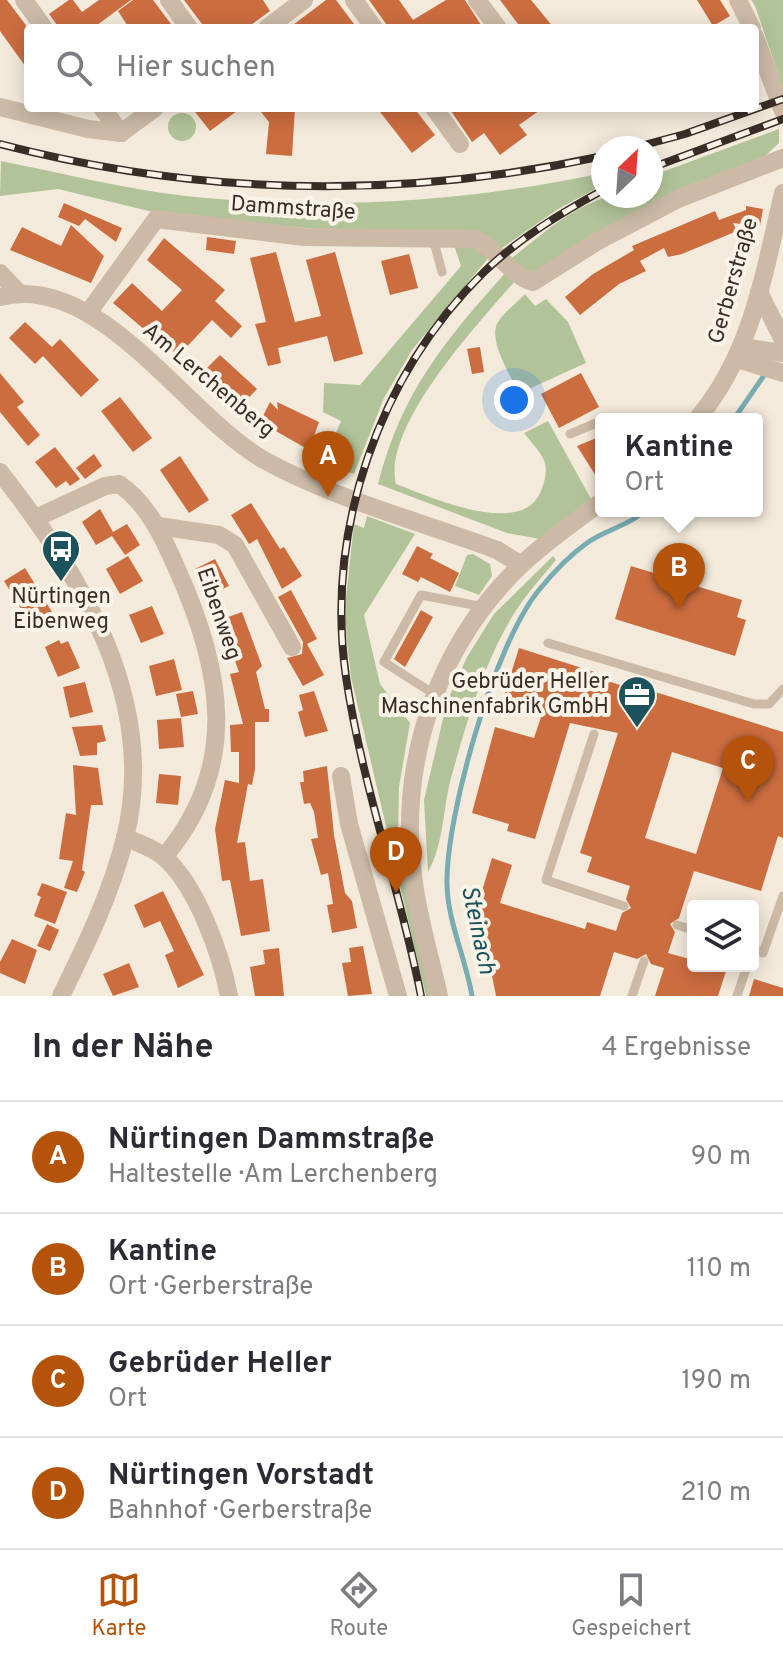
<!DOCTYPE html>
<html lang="de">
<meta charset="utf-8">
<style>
body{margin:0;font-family:Overpass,sans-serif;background:#f7f7f7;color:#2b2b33}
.controls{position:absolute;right:24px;bottom:24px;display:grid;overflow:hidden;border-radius:8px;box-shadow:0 4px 20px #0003}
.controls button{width:72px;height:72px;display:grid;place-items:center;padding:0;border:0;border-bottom:2px solid #e1e1e2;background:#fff;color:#2b2b33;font:40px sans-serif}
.compass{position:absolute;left:591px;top:136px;width:72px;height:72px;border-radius:50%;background:#fff;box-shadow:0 4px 20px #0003;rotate:25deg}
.you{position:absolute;left:514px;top:400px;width:28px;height:28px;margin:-20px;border:6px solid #fff;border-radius:50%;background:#1a73e8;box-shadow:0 0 0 12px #1a73e833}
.badge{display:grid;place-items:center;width:52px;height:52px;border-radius:50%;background:#b45309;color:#fff;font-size:26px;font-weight:700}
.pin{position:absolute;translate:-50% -66px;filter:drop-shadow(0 2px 4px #0008)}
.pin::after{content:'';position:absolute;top:42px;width:28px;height:24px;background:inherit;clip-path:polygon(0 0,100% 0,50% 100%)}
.popup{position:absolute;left:595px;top:413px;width:168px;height:104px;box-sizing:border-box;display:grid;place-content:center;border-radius:8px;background:#fff;filter:drop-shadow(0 2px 6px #0005);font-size:26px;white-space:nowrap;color:#7c7c81}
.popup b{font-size:30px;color:#2b2b33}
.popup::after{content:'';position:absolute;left:50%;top:100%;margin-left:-16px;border:16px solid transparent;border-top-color:#fff}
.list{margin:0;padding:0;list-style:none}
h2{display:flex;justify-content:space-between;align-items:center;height:104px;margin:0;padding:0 32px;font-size:34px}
h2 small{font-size:26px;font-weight:400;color:#7c7c81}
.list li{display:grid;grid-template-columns:52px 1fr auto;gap:24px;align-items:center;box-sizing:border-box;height:112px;padding:0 32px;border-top:2px solid #e1e1e2}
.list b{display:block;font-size:30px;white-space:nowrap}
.list p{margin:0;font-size:26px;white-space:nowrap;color:#7c7c81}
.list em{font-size:26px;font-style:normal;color:#7c7c81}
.icon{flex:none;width:44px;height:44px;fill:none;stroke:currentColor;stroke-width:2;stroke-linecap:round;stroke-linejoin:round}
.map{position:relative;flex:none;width:783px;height:996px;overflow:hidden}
.search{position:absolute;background:#fff;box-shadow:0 4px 20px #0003;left:24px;right:24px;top:24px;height:88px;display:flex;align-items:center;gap:20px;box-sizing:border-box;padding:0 28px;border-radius:8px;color:#7c7c81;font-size:30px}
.sheet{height:552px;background:#fff}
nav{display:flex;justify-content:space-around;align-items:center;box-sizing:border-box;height:112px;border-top:2px solid #e1e1e2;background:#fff;font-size:22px;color:#7c7c81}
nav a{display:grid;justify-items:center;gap:4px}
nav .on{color:#b45309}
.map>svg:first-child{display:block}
</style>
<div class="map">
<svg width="783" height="996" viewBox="0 0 783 996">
<rect width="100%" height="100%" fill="#f3eadb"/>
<g fill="#b2c39a">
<polygon points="751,0 783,0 783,88 755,6"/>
<circle cx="182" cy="127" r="14"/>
<path d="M 779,129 L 779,143 L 764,157 L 682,188 L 534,272 L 525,272 L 512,258 C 540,236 572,207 607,197 C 620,193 638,196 651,196 L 651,176 Z"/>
<path d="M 1,161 C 62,173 124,189 186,196 C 326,211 466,202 603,173 L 603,185 L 558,209 L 502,248 L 157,213 L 58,189 L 0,196 Z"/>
<polygon points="454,245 478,246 490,256 412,350 384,398 354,474 335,468 328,452 341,421 323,412 324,383 360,385 461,266"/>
<path d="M 506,272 L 515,281 C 478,324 382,426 396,484 C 428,496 520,538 540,493 C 553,462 543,457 524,433 L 548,421 L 591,499 L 540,539 L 507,533 L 378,484 C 402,391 444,342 506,272 Z"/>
<path d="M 525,294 L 535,306 L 546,299 L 568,322 L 586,363 L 520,393 C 511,378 487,339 498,322 C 504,312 517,303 525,294 Z"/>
<polygon points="367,516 415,534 364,615 380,684 410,723 399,787 398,836 430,996 426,996 351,677 344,615 354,524 364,528"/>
<polygon points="473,554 490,564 492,576 479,595 455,586 467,555"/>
<path d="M 553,556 L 556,560 C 543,576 528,592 517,609 C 484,660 466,724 450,782 C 443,811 443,846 428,872 L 424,800 L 447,702 L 467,657 L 494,614 Z"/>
</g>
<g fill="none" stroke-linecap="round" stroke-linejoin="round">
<g stroke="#78abb2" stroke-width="5">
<polyline points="734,419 767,371"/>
<path d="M 472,996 C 466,959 447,920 447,883 C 446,815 495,643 539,590 C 552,574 570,555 587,543 C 605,530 628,526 645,511"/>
</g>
</g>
<g fill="#cc6d40" fill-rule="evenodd">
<polygon points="0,0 7,0 28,28 28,70 0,31"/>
<polygon points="69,0 73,0 82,12 99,0 131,0 93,28 59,28 49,14"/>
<polygon points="133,0 153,0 174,28 129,28 118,11"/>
<polygon points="184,0 263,0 270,11 247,28 205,28"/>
<polygon points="326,0 336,0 357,28 289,28"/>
<polygon points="369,0 399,0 413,20 446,0 465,0 483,28 389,28"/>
<polygon points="500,0 531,0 554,28 521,28"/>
<polygon points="697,0 720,0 730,16 713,26"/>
<polygon points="192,108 241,108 210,131"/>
<polygon points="258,108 295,108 292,156 266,154 269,122"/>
<polygon points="377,108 414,108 435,135 412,153"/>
<polygon points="449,108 543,108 519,125 527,135 500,155 484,133 472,142"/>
<polygon points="64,203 122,228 116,242 85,219 79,226 58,217"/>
<polygon points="746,206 763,209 760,226 733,223 737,231 682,254 668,257 664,248 640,261 646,271 619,284 580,315 565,297 593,274 634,250 632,246 715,211 719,220 746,210"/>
<polygon points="71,225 104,256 91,283 10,250 22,227 61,246"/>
<polygon points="207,237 236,241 234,254 206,250"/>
<polygon points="164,238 225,290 215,301 242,326 231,338 212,320 178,356 147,327 145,330 113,303 132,283 162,311 182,290 147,260"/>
<polygon points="276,252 295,322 321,316 306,260 335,252 363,354 334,362 327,336 278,348 281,363 268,366 255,324 266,322 250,258"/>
<polygon points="409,254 418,288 390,295 381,261"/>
<polygon points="25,322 52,347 60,339 99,380 81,397 43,356 35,364 9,338"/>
<polygon points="480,347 484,372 472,374 467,349"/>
<polygon points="220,355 257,389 240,407 203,372"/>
<polygon points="0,373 24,402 17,407 40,435 28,446 0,412"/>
<polygon points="581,373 599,407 559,428 541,394"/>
<polygon points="120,397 152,438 133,452 101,411"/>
<polygon points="270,402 278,410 277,402 319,422 309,450 260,422"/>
<polygon points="601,436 601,484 577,446"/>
<polygon points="55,447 80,479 70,486 66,481 56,488 35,462"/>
<polygon points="94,454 102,466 85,479 76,468"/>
<polygon points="180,456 209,500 189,513 160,470"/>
<polygon points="251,503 280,549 284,547 302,576 282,589 257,539 249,544 231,515"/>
<polygon points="100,509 113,532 127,524 140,545 125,555 112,536 96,545 82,522"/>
<polygon points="417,546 433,554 430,558 459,573 450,592 421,577 418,582 402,574"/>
<polygon points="128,556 143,581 120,594 106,569"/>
<polygon points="215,559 229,586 209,595 195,569"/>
<polygon points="631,566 742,600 737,617 746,620 735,656 615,619"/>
<polygon points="25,568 52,612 31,625 4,581"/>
<polygon points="291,590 317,639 307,644 324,675 303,686 287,658 302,654 303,642 278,597"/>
<polygon points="152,606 164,634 141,643 129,615"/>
<polygon points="421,610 433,617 405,667 394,659"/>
<polygon points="242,612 262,666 256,672 265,709 269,709 269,722 255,722 255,769 252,785 248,784 237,843 245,842 250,881 263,879 270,931 241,936 230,880 222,881 215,829 225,780 239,783 239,752 231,752 230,725 243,724 230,674 239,672 220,620"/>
<polygon points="59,640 61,644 68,641 80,668 58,677 45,647"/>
<path d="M 519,648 L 604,675 L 602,679 L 632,689 L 633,685 L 783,732 L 783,838 L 778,836 L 761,891 L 694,871 L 679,918 L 670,924 L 675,932 L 668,953 L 693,960 L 693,966 L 726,971 L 718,996 L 655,996 L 664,968 L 651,964 L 646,954 L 637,959 L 614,952 L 600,996 L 496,996 L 478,904 L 492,858 L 512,865 L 500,903 L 585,929 L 587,922 L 616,931 L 622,913 L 631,908 L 626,899 L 630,886 L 587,872 L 592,857 L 580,853 L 618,733 L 570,723 L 535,839 L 507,831 L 509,824 L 472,813 L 495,727 L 534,738 L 542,714 L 502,702 ZM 672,752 L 723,768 L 696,854 L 645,838 Z"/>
<polygon points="174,659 182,690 156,696 149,666"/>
<polygon points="85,682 93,712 70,718 63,687"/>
<polygon points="193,691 198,714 181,717 176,694"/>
<polygon points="314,691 328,731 305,737 298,712 303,710 299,695"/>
<polygon points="181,718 184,747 159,749 157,720"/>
<polygon points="102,725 106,741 97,743 97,755 80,756 72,727"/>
<polygon points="73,765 98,768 103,805 91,805 82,870 85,872 77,892 64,888 73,861 59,859 66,813 76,815"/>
<polygon points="327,766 334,835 345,893 352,901 357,928 332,933 327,905 333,904 328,873 321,875 311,839 318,838 314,812 310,803 304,804 300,782 304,782 303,771"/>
<polygon points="159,774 181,776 178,805 156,803"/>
<polygon points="42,883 67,892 55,924 34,916 41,897 37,895"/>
<polygon points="163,891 204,975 178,988 165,955 174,951 160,921 144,928 134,905"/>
<polygon points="47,924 59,930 50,951 37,946"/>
<polygon points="12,939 37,950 25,984 0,973 0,962"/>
<polygon points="363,946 372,994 348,996 342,963 351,962 349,948"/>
<polygon points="279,948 284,996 255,996 250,967 265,964 263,950"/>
<polygon points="129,963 139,987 113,996 103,974"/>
<polygon points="754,979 783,988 783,996 749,996"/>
</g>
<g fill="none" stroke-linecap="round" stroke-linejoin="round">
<g stroke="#ccbaa6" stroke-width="9">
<polyline points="433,238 442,272"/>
<polyline points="570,434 601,421"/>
<polyline points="548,643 754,704 769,704 783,689"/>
<polyline points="434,694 384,662 421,595 484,607"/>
<polyline points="594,734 546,880 624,906"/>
<polyline points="677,925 693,930"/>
<polyline points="753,949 763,953 783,896"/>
<polyline points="632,996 644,961"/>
<polyline points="737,996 747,966"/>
</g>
<g stroke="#ccbaa6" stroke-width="18">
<polyline points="24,0 44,28"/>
<polyline points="169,0 189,28"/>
<polyline points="354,0 374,28"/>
<polyline points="477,0 498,28"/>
<polyline points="738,0 752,28"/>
<polyline points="267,28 304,0"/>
<polyline points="755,37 783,111"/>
<polyline points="0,107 88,129 121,133"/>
<polyline points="102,108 121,133"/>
<polyline points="434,108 460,144"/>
<polyline points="121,133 155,108"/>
<polyline points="0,273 18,292"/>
<polyline points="759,292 783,340"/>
<path d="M 0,297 C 99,271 186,416 264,460 C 334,499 422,522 497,550 L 521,565"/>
<path d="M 88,313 L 156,219 L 304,237 L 474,239 C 497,248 509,275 533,282 L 598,241 L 678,199 L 783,158"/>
<polyline points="742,347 783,353"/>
<polyline points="737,359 783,373"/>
<path d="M 697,419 C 752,354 764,273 783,193"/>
<path d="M 0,472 C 81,575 159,701 125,838 C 111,894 86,945 61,996"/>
<path d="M 36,518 L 105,486 L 119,484 C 148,504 163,537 177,569 C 222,669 241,766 164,857"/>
<polyline points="158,526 219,535 235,545 292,647"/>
<polyline points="341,776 349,824 398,996"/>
<path d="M 125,837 C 137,843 154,848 164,857 C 197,886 221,954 229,996"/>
<path d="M 439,996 C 431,959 419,921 414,883 C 397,767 435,648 520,566 C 545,542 573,523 601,502"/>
</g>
<defs>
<g id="rail">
<path d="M 0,144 C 200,196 401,200 603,156"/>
<polyline points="633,148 685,134 783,99"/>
<polyline points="651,168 783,119"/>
<path d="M 421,996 C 400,889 362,785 346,677 C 325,531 378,376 484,272 C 518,239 561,213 603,190"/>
</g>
</defs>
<use href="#rail" stroke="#382e27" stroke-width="8"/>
<use href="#rail" stroke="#faf3e8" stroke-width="5" stroke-dasharray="15" stroke-linecap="butt"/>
</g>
<defs>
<symbol id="bus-pin" viewBox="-11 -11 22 30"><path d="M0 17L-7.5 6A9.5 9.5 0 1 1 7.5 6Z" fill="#1b525c" stroke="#faf3e8"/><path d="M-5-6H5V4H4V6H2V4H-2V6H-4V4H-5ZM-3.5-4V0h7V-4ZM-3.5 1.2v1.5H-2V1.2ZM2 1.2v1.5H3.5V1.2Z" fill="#fff"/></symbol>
<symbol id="office-pin" viewBox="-11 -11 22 30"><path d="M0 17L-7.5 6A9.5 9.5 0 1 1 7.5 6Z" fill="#1b525c" stroke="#faf3e8"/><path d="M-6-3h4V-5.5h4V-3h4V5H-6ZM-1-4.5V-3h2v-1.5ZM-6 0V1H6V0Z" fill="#fff"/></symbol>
</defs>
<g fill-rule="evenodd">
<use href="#bus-pin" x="39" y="527" width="44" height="60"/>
<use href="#office-pin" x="615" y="673" width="44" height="60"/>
</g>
<g text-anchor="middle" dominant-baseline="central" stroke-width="8" stroke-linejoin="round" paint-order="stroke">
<g font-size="22" fill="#382e27" stroke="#faf3e8">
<text transform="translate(293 209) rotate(4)">Dammstraße</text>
<text transform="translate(734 281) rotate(-74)">Gerberstraße</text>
<text transform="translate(208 381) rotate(40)">Am Lerchenberg</text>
<text transform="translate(218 614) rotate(71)">Eibenweg</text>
</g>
<g font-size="22" fill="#382e27" stroke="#faf3e8">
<text x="61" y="597">Nürtingen<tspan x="61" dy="25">Eibenweg</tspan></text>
<text x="609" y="682" text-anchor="end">Gebrüder Heller<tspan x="609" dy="25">Maschinenfabrik GmbH</tspan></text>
</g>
<g font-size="24" font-style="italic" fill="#1b525c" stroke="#faf3e8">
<text transform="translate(477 930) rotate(78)">Steinach</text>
</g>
</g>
</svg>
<div class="controls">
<button><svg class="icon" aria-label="layers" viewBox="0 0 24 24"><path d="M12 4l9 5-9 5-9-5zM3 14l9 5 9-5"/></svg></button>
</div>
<svg class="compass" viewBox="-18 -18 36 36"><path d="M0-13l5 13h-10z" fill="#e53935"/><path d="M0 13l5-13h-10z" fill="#7c7c81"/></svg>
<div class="you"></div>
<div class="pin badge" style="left:328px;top:497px">A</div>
<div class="pin badge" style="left:679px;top:609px">B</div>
<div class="popup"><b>Kantine</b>Ort</div>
<div class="pin badge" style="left:748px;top:802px">C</div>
<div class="pin badge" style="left:396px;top:893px">D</div>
<div class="search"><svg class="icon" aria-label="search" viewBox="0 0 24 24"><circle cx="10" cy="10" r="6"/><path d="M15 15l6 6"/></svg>Hier suchen</div>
</div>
<section class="sheet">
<h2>In der Nähe<small>4 Ergebnisse</small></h2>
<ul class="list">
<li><span class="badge">A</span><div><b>Nürtingen Dammstraße</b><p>Haltestelle · Am Lerchenberg</p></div><em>90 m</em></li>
<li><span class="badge">B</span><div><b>Kantine</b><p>Ort · Gerberstraße</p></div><em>110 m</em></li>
<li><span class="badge">C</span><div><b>Gebrüder Heller</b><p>Ort</p></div><em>190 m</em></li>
<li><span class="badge">D</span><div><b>Nürtingen Vorstadt</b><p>Bahnhof · Gerberstraße</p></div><em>210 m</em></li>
</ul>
</section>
<nav>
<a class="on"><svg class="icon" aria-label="map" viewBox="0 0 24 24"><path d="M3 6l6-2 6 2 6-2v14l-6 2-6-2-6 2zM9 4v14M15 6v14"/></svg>Karte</a>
<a><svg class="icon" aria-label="directions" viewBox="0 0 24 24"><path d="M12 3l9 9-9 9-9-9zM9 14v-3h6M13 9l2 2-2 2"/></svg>Route</a>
<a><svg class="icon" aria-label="saved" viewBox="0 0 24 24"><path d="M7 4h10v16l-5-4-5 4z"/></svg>Gespeichert</a>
</nav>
